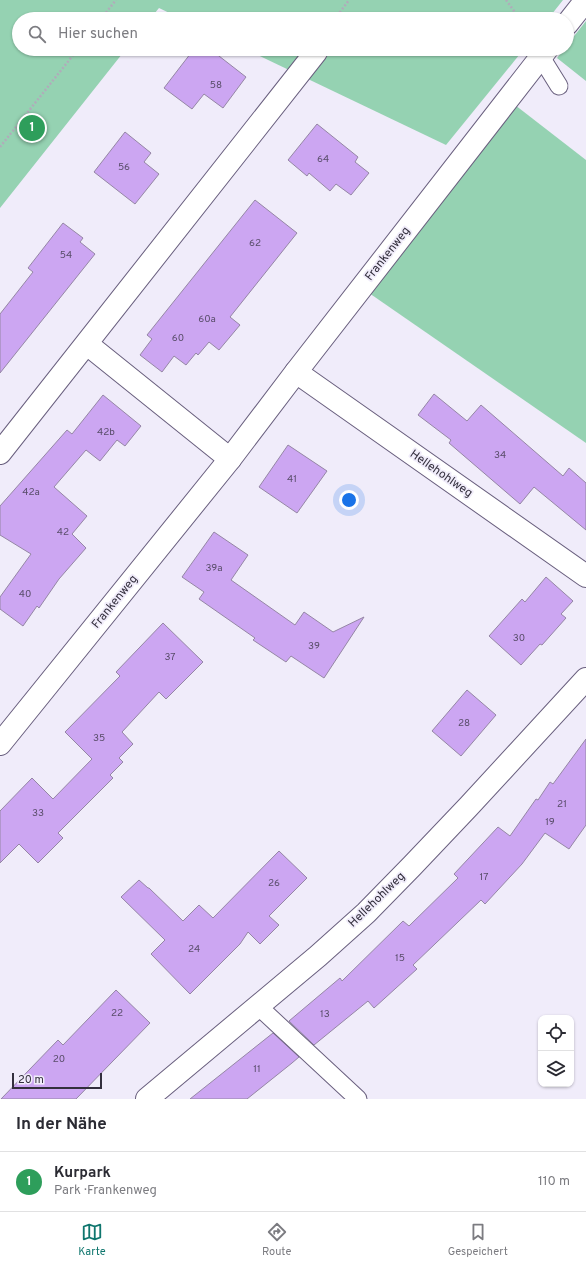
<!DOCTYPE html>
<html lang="de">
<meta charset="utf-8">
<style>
body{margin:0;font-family:Overpass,sans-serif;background:#f2f2f3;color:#2b2b33}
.controls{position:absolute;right:12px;bottom:12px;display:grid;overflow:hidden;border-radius:8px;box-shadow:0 1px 3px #0004}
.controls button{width:36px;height:36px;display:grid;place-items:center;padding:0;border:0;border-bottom:1px solid #e1e1e2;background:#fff;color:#2b2b33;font:20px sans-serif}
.scale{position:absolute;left:12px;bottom:10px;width:90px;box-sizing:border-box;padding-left:4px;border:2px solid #332f3d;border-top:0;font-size:11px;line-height:14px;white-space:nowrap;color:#332f3d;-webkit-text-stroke:3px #f0ecfa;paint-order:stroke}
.you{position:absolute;left:349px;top:500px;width:14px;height:14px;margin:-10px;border:3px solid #fff;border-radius:50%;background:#1a73e8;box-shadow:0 0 0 6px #1a73e833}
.badge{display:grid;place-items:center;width:26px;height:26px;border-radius:50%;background:#0f766e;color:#fff;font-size:13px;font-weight:700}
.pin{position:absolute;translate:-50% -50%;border:2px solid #fff;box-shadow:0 1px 4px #0006}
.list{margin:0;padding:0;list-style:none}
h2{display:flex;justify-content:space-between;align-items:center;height:52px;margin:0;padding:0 16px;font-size:17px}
h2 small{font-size:13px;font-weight:400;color:#7c7c81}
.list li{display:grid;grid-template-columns:26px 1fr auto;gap:12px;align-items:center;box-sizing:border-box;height:60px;padding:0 16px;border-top:1px solid #e1e1e2}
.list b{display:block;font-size:15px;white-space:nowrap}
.list p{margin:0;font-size:13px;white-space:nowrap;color:#7c7c81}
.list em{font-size:13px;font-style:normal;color:#7c7c81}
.icon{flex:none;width:22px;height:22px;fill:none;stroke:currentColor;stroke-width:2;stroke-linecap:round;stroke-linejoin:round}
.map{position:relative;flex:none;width:586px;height:1099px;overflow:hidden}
.search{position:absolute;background:#fff;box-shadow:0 1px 3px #0004;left:12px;right:12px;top:12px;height:44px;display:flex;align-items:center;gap:10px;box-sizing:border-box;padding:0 14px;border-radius:22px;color:#7c7c81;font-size:15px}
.sheet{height:112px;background:#fff}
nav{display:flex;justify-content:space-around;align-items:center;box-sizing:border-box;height:56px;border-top:1px solid #e1e1e2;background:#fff;font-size:11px;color:#7c7c81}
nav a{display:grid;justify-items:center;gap:2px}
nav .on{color:#0f766e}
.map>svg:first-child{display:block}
</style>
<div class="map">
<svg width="586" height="1099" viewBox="0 0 586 1099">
<rect width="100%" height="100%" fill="#f0ecfa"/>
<g fill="#95d2b2">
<polygon points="0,0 563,0 548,19 182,19 159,8 150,19 19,19 19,49 126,49 0,208"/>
<polygon points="586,21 586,81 557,58 564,49 567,49 567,45"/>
<polygon points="245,49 524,49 446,145"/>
<polygon points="515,105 586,160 586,443 369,293"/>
</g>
<g fill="#cca6f2" stroke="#9586a5">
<polygon points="194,49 210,49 246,77 223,108 204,94 192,109 164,88"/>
<polygon points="317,124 358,157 355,162 369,173 351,195 336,184 330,191 309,173 307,176 288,160"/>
<polygon points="125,132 151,153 144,162 159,174 135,204 94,172"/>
<polygon points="255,200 297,233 230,317 240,325 219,350 209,342 198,355 196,353 186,365 174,356 162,372 140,355 152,339 147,335"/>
<polygon points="63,223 83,238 80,242 95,254 0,373 0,314 33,272 28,268"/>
<polygon points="434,394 467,421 481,405 563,476 569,468 586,483 586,530 534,487 520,504 449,443 451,440 418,415"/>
<polygon points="103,395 141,426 125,446 117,440 100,461 86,450 54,487 87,516 72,534 86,548 59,579 39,608 37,606 23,626 0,609 0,597 31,554 0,535 0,506 67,430 72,434"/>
<polygon points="288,445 327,471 297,513 259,487"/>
<polygon points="214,532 248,555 231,580 295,625 304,612 333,632 364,617 324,678 291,656 286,662 253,640 255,638 199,599 204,592 182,577"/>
<polygon points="546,577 573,601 561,614 566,618 542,645 540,644 521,665 489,636 522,599 525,602"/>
<polygon points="163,623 203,662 166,699 159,692 122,732 133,744 119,758 123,762 110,775 113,778 58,833 63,838 38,863 19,844 0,863 0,811 32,778 53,799 92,759 65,732 120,676 116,672"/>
<polygon points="467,690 496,715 461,756 432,731"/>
<polygon points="586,739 586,825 569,849 545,833 522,864 485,904 481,900 413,965 417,969 374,1008 368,1001 314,1045 289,1021 340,978 342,981 403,921 409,926 458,878 454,874 498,827 510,836 536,799 538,800 550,782 553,784"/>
<polygon points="279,851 307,878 269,916 279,925 260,944 248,932 240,944 190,994 151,954 165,940 121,897 139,880 148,888 149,888 183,921 199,905 213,918"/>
<polygon points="116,990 150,1023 76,1099 1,1099 58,1040 63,1045"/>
<polygon points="273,1033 299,1057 292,1063 247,1099 190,1099"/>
</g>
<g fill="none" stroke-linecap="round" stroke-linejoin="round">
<defs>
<g id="lane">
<polyline points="541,57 559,86"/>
<polyline points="258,1006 358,1099"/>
</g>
<g id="street">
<polyline points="567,24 586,0"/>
<polyline points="87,344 230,459"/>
<polyline points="296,372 586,576"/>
<polyline points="0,453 316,52"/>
<polyline points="0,744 230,459 296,372 547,49"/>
<polyline points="147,1099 318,956 366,913 412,866 469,806 586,679"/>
</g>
</defs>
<use href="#lane" stroke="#695f7e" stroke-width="19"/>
<use href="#street" stroke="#695f7e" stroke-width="24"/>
<g stroke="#b0acba" stroke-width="2.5" stroke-dasharray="2 2" stroke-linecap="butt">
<polyline points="506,0 520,19"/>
<polyline points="101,19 116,0"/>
<polyline points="335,19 349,0"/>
<polyline points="0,147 78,49"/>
</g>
<use href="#lane" stroke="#fff" stroke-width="17"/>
<use href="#street" stroke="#fff" stroke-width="22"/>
</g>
<g text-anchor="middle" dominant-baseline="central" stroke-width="3.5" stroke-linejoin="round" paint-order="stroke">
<g font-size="10" fill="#594d6a">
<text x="216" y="85">58</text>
<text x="323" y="159">64</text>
<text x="124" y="167">56</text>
<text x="255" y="243">62</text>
<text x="66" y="255">54</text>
<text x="207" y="319">60a</text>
<text x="178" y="338">60</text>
<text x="106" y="432">42b</text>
<text x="500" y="455">34</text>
<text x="292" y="479">41</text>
<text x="31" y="492">42a</text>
<text x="63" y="532">42</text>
<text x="214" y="568">39a</text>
<text x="25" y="594">40</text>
<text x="519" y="638">30</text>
<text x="314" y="646">39</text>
<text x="170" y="657">37</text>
<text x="464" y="723">28</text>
<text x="99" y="738">35</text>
<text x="562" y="804">21</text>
<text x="38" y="813">33</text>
<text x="550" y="822">19</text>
<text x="484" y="877">17</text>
<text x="274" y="883">26</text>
<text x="194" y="949">24</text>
<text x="400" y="958">15</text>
<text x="117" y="1013">22</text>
<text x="325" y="1014">13</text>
<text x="59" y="1059">20</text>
<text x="257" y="1069">11</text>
</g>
<g font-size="12" fill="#332f3d" stroke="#f0ecfa">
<text transform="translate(388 254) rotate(-52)">Frankenweg</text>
<text transform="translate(441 474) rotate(35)">Hellehohlweg</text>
<text transform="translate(115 602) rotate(-51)">Frankenweg</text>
<text transform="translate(377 900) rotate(-44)">Hellehohlweg</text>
</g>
</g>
</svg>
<div class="controls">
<button><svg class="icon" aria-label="locate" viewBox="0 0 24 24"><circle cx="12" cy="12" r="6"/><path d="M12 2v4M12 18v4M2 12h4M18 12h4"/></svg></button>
<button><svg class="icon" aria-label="layers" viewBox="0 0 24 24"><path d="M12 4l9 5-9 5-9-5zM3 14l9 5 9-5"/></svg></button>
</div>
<div class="scale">20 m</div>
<div class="you"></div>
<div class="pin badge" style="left:32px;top:128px;background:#2e9e5b">1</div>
<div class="search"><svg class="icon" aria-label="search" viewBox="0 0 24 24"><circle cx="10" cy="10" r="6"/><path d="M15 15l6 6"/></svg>Hier suchen</div>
</div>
<section class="sheet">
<h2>In der Nähe<small></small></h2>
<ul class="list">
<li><span class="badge" style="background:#2e9e5b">1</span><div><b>Kurpark</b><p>Park · Frankenweg</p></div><em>110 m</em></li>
</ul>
</section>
<nav>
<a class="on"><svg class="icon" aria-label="map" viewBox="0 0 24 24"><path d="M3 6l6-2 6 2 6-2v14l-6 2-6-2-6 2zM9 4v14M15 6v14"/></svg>Karte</a>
<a><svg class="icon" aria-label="directions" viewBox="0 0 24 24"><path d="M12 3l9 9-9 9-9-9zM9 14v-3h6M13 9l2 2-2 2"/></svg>Route</a>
<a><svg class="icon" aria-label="saved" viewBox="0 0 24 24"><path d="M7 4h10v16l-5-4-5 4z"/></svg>Gespeichert</a>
</nav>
